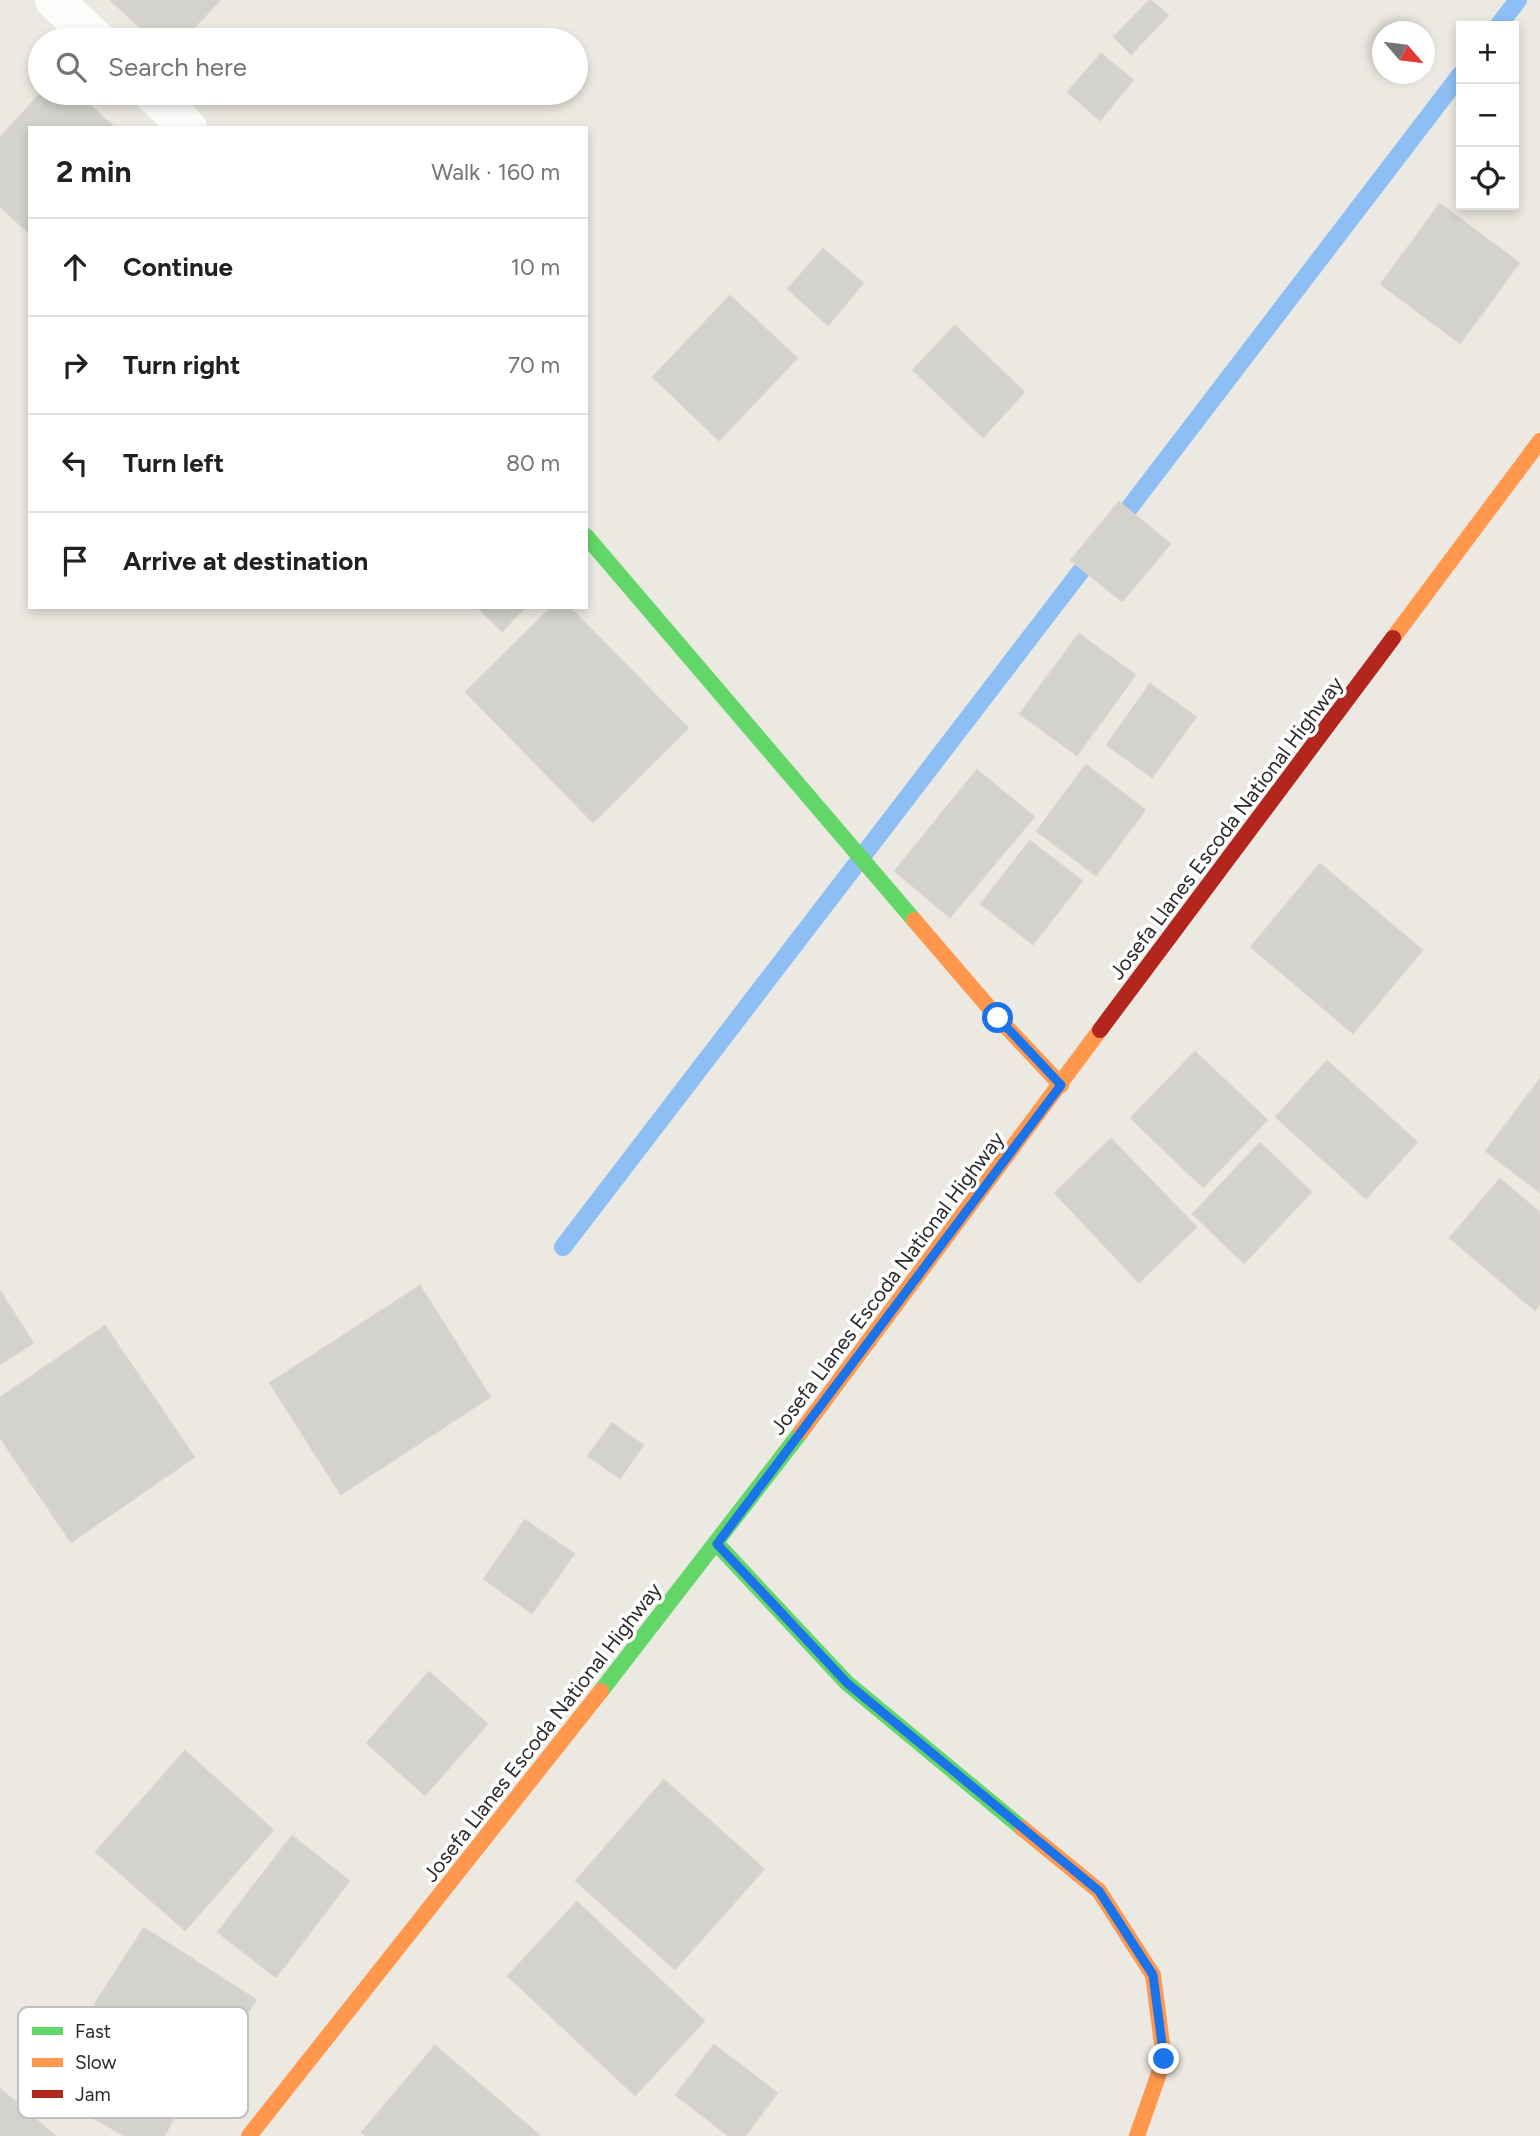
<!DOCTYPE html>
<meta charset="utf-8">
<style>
body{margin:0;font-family:Figtree,sans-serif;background:#f6f6f6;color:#202124}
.controls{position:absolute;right:21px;top:21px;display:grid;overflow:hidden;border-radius:0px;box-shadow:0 4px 10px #0003}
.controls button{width:63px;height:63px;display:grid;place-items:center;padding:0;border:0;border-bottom:2px solid #e0e0e0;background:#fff;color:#202124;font:35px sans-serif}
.compass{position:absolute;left:1372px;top:21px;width:63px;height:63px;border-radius:50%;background:#fff;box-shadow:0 4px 10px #0003;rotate:118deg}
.stop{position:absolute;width:21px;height:21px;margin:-16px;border:5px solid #1a73e8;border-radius:50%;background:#fff}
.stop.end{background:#1a73e8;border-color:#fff;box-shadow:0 2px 7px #0008}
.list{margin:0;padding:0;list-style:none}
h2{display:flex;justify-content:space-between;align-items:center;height:91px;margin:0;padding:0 28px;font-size:30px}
h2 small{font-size:23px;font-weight:400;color:#757577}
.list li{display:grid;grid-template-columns:46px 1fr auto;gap:21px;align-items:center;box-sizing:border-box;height:98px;padding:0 28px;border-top:2px solid #e0e0e0}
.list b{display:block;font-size:26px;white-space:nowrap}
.list em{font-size:23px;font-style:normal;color:#757577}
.icon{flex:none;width:38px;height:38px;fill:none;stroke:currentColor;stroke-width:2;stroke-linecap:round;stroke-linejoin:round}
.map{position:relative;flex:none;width:1540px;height:2136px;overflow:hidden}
.search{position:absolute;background:#fff;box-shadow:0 4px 10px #0003;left:28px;top:28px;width:560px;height:77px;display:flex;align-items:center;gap:18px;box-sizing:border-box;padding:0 24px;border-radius:38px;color:#757577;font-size:26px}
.panel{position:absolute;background:#fff;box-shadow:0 4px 10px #0003;left:28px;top:126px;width:560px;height:483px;border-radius:0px}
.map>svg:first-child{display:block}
</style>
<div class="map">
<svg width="1540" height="2136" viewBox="0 0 1540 2136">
<rect width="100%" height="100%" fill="#ebe9e1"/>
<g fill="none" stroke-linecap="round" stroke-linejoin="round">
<g stroke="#8dbef4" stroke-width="18">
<polyline points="1498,26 1518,0"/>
<polyline points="1114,528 1461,74"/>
<polyline points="563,1247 1097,550"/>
</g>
</g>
<g fill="#d3d2cc" stroke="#d6d4cd" stroke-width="2">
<polygon points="111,0 220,0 182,40 153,40"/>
<polygon points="1150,0 1168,15 1131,54 1114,37"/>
<polygon points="1101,54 1133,80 1100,120 1068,92"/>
<polygon points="41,93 76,93 115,128 30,128 28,232 0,206 0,138"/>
<polygon points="1440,204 1519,263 1460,343 1381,284"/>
<polygon points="823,249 863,283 828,325 788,289"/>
<polygon points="730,296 797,358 719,440 653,377"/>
<polygon points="955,326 1024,392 983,437 913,370"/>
<polygon points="1119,502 1170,544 1122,601 1071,560"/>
<polygon points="478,607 525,607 502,631"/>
<polygon points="552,607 569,607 688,728 593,822 466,692"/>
<polygon points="1079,634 1135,675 1077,755 1020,714"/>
<polygon points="1150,684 1196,717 1152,777 1107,745"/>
<polygon points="1086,765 1145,810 1096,875 1037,831"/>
<polygon points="977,770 1034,817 950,917 895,871"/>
<polygon points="1030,841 1082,881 1033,944 981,904"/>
<polygon points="1320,864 1422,950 1353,1033 1251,947"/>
<polygon points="1195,1052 1267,1120 1203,1187 1131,1118"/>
<polygon points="1327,1061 1417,1142 1366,1198 1276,1117"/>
<polygon points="1540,1079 1540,1192 1486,1151"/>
<polygon points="1111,1139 1196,1227 1139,1282 1055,1193"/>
<polygon points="1260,1143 1311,1192 1244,1263 1193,1214"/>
<polygon points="1500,1179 1540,1213 1540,1303 1535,1310 1450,1238"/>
<polygon points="420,1286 490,1397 341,1494 270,1383"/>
<polygon points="0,1291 33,1343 0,1364"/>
<polygon points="105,1326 194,1457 71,1542 0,1437 0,1398"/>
<polygon points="612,1423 643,1445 620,1478 588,1456"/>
<polygon points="525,1520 574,1554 532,1613 484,1579"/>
<polygon points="429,1672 487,1724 425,1795 367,1743"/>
<polygon points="185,1751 273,1830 185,1930 96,1852"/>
<polygon points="664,1780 764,1869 675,1969 576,1881"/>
<polygon points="292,1836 349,1881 276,1977 218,1932"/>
<polygon points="577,1902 704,2021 635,2095 508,1976"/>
<polygon points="144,1928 256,2000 208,2076 95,2004"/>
<polygon points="81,2018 194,2081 164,2136 126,2136 41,2089"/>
<polygon points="714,2045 777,2093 745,2136 729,2136 676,2095"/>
<polygon points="435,2046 539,2135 538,2136 367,2136 362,2132"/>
<polygon points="0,2089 55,2136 0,2136"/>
</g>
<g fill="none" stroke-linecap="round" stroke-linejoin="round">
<g stroke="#fcfcfa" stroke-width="38">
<polyline points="54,0 97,40"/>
<polyline points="152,93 188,128"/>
</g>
<g stroke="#63d668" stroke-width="16">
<polyline points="586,536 914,920"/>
<polyline points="717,1544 847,1683 1022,1828"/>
<polyline points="601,1691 801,1432"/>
</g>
<g stroke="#ff974d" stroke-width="16">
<polyline points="1393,638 1540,441"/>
<polyline points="914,920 998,1018 1061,1085"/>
<polyline points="801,1432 1100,1030"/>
<polyline points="1022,1828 1099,1891 1153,1975 1164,2059 1137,2136"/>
<polyline points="249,2136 601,1691"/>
</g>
<polyline stroke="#b3261e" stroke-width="16" points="1100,1030 1393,638"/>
</g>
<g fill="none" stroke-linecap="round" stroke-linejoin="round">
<polyline stroke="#1a73e8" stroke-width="9" points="998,1018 1061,1085 717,1544 847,1683 1099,1891 1153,1975 1164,2059"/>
</g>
<g text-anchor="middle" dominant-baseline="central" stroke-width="7" stroke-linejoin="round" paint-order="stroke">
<g font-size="21" fill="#2c2c2c" stroke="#fff">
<text transform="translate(1226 828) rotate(-53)">Josefa Llanes Escoda National Highway</text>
<text transform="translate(887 1283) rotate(-53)">Josefa Llanes Escoda National Highway</text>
<text transform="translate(542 1732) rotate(-52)">Josefa Llanes Escoda National Highway</text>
</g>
</g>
<rect x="18" y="2007" width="230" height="111" rx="10" fill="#fff" stroke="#c0c0c0" stroke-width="2"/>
<rect x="32" y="2027" width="31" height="8" fill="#63d668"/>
<rect x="32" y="2058" width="31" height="9" fill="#ff974d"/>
<rect x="32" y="2090" width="31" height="8" fill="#b3261e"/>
<g font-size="19" fill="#2c2c2c">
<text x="75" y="2038">Fast</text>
<text x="75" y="2069">Slow</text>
<text x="75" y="2101">Jam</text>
</g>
</svg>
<div class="controls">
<button>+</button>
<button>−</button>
<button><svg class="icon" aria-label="locate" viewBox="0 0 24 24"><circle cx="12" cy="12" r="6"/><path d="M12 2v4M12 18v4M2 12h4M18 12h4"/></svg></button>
</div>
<svg class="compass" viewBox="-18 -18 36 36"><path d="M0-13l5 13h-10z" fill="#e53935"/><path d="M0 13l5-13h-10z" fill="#757577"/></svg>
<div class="stop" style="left:998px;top:1018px"></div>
<div class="stop end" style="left:1164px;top:2059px"></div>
<div class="search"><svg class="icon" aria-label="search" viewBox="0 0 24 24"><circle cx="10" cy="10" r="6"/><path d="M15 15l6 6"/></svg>Search here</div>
<section class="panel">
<h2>2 min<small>Walk · 160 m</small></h2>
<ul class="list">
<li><svg class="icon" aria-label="ahead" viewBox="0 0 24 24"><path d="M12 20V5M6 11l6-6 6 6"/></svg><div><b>Continue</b></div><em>10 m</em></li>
<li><svg class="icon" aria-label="right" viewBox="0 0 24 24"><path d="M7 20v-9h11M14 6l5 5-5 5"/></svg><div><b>Turn right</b></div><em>70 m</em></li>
<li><svg class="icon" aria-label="left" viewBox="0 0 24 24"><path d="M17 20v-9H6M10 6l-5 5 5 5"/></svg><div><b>Turn left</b></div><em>80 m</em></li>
<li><svg class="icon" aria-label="arrive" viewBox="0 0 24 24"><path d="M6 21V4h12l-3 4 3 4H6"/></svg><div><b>Arrive at destination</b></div></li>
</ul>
</section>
</div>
